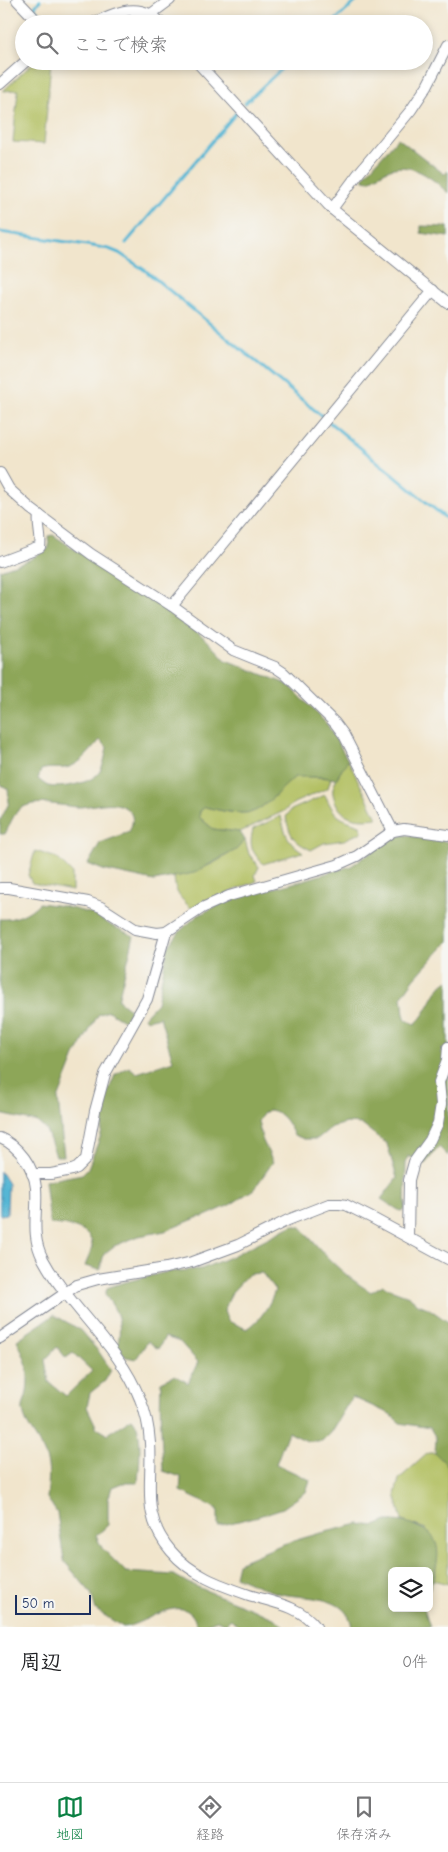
<!DOCTYPE html>
<html lang="ja">
<meta charset="utf-8">
<style>
body{margin:0;font-family:"Comic Neue","Klee One",sans-serif;background:#f6f6f6;color:#202124}
.controls{position:absolute;right:15px;bottom:15px;display:grid;overflow:hidden;border-radius:8px;box-shadow:0 2px 8px #0003}
.controls button{width:45px;height:45px;display:grid;place-items:center;padding:0;border:0;border-bottom:1px solid #e0e0e0;background:#fff;color:#202124;font:25px sans-serif}
.scale{position:absolute;left:15px;bottom:12px;width:76px;box-sizing:border-box;padding-left:5px;border:2px solid #1b2f5e;border-top:0;font-size:14px;line-height:18px;white-space:nowrap;color:#1b2f5e;-webkit-text-stroke:4px #f6f6f2;paint-order:stroke}
.list{margin:0;padding:0;list-style:none}
h2{display:flex;justify-content:space-between;align-items:center;height:65px;margin:0;padding:0 20px;font-size:21px}
h2 small{font-size:16px;font-weight:400;color:#757577}
.icon{flex:none;width:28px;height:28px;fill:none;stroke:currentColor;stroke-width:2;stroke-linecap:round;stroke-linejoin:round}
.map{position:relative;flex:none;width:448px;height:1627px;overflow:hidden}
.search{position:absolute;background:#fff;box-shadow:0 2px 8px #0003;left:15px;right:15px;top:15px;height:55px;display:flex;align-items:center;gap:12px;box-sizing:border-box;padding:0 18px;border-radius:28px;color:#757577;font-size:19px}
.sheet{height:155px;background:#fff}
nav{display:flex;justify-content:space-around;align-items:center;box-sizing:border-box;height:70px;border-top:1px solid #e0e0e0;background:#fff;font-size:14px;color:#757577}
nav a{display:grid;justify-items:center;gap:2px}
nav .on{color:#0b8043}
.map>svg:first-child{display:block}
</style>
<div class="map">
<svg width="448" height="1627" viewBox="0 0 448 1627">
<rect width="100%" height="100%" fill="#f6f6f2"/>
<filter id="ink" filterUnits="userSpaceOnUse"><feTurbulence type="fractalNoise" baseFrequency=".02" numOctaves="2"/><feDisplacementMap in="SourceGraphic" scale="10" xChannelSelector="R" yChannelSelector="G"/><feConvolveMatrix kernelMatrix="1 2 1 2 8 2 1 2 1" color-interpolation-filters="sRGB"/></filter>
<filter id="wash" filterUnits="userSpaceOnUse"><feTurbulence type="fractalNoise" baseFrequency=".0096" numOctaves="4" result="noise"/><feDisplacementMap in="SourceGraphic" scale="20" xChannelSelector="R" yChannelSelector="G"/><feGaussianBlur stdDeviation="1.12" result="paint"/><feColorMatrix in="noise" values="0 0 0 0 0 0 0 0 0 0 0 0 0 0 0 0 0 1.4 0 .05"/><feComposite in="paint" operator="in"/></filter>
<g filter="url(#wash)">
<rect width="100%" height="100%" fill="#f1e5cc"/>
<g fill="#b2c062" stroke="#667860">
<polygon points="35,61 51,61 44,144 13,142 18,90 3,91"/>
<path d="M 348,760 L 377,818 C 360,820 344,820 336,803 C 334,798 332,793 333,788 C 336,778 342,769 348,760 Z"/>
<path d="M 295,776 L 331,778 L 328,788 L 294,803 L 284,811 L 240,832 L 213,829 L 199,817 L 200,811 L 205,807 C 219,810 237,815 252,812 C 264,809 285,785 295,776 Z"/>
<path d="M 325,795 C 336,817 336,817 360,825 L 362,832 L 344,840 L 324,843 L 311,850 C 293,841 290,836 286,817 L 291,810 Z"/>
<path d="M 281,816 C 285,834 287,841 303,852 L 263,864 C 251,850 249,847 253,829 Z"/>
<path d="M 245,840 L 249,854 L 259,867 L 255,875 L 257,881 L 191,908 C 179,897 175,893 174,877 C 199,872 227,859 245,840 Z"/>
<polygon points="35,851 57,858 72,873 72,891 32,883 28,875"/>
<polygon points="428,1453 435,1453 448,1466 448,1584 433,1580 436,1571 426,1529 402,1521 395,1494 399,1479"/>
</g>
<g fill="#8da658" stroke="#546a5b" fill-rule="evenodd">
<path d="M 398,138 L 444,174 L 448,171 L 448,193 C 432,178 413,162 390,169 C 383,172 375,177 369,181 L 364,180 L 364,176 Z"/>
<polygon points="421,226 448,227 448,237 421,233"/>
<path d="M 53,535 L 176,616 L 206,639 L 226,660 L 289,685 L 327,724 L 348,760 L 336,779 L 322,777 L 295,777 C 285,785 264,809 252,812 C 237,815 219,810 205,807 L 200,811 L 199,817 L 213,829 L 240,832 L 245,840 L 236,850 L 194,873 L 154,881 L 103,870 L 88,864 L 100,843 L 129,832 C 132,825 135,817 129,811 C 116,797 94,807 78,807 C 59,806 38,799 21,808 C 14,812 9,827 5,834 L 0,834 L 0,821 L 9,803 L 8,789 L 0,784 L 0,570 L 29,560 L 49,548 L 48,536 ZM 100,740 L 107,747 C 105,756 104,768 97,775 C 87,784 60,789 48,786 C 44,784 42,782 38,779 L 41,770 C 50,767 56,769 65,768 C 80,766 91,750 100,740 Z"/>
<path d="M 405,835 L 448,842 L 448,941 L 414,979 L 402,996 L 404,1014 L 406,1020 L 415,1024 C 430,1012 433,988 448,980 L 448,1156 L 439,1147 L 425,1164 L 408,1156 L 406,1163 L 405,1210 L 400,1211 L 381,1199 L 397,1178 L 387,1144 L 361,1124 L 346,1123 L 332,1127 L 317,1139 L 304,1139 L 294,1135 C 288,1124 283,1112 269,1110 L 263,1114 L 258,1121 L 262,1139 L 273,1162 L 254,1189 L 230,1205 L 203,1217 L 199,1217 L 165,1231 L 139,1236 L 114,1246 L 104,1254 L 100,1270 L 85,1266 C 87,1260 91,1253 92,1247 C 93,1227 63,1225 50,1224 L 45,1181 L 82,1174 L 88,1168 L 101,1135 L 108,1092 L 115,1075 L 129,1067 L 137,1073 L 173,1061 L 160,1017 L 146,1020 L 144,1017 L 157,1003 L 168,947 L 180,931 L 197,916 L 232,898 L 290,884 L 351,866 L 394,837 Z"/>
<path d="M 39,903 L 63,906 L 93,914 L 112,926 L 134,936 L 118,1000 L 131,1010 L 125,1021 L 108,1011 L 98,1015 L 75,1056 L 58,1099 L 64,1156 L 56,1156 L 46,1130 L 37,1122 L 0,1114 L 0,919 C 14,920 29,914 39,903 Z"/>
<path d="M 293,1225 L 301,1227 C 323,1254 341,1274 371,1292 L 383,1285 L 390,1289 L 409,1296 L 418,1304 L 428,1308 L 448,1322 L 448,1466 L 435,1453 L 436,1438 L 430,1428 L 400,1423 L 390,1414 L 352,1397 L 330,1433 L 322,1441 L 307,1441 L 288,1432 L 276,1464 L 310,1480 L 306,1492 L 283,1508 L 259,1516 L 218,1526 L 218,1509 L 180,1491 L 181,1477 L 163,1471 C 162,1442 159,1412 161,1382 L 175,1375 L 188,1383 L 198,1362 L 180,1342 L 165,1337 L 158,1349 L 148,1341 L 136,1359 L 126,1357 L 117,1349 C 122,1325 120,1314 105,1295 L 107,1288 L 121,1283 L 167,1272 L 201,1269 L 230,1257 ZM 262,1273 L 275,1290 C 270,1305 260,1321 247,1329 L 228,1321 L 224,1311 L 232,1292 L 249,1274 Z"/>
<path d="M 54,1315 L 79,1329 L 99,1352 L 111,1370 L 105,1381 L 90,1393 L 87,1407 L 97,1428 L 107,1434 L 132,1418 C 144,1430 139,1466 138,1483 L 122,1483 L 112,1487 L 108,1500 L 108,1525 L 96,1536 L 102,1548 L 126,1572 L 174,1575 L 188,1583 L 276,1619 L 284,1627 L 239,1627 L 231,1619 L 225,1624 L 217,1620 L 199,1627 C 196,1623 194,1616 190,1613 C 175,1598 141,1626 123,1627 L 96,1610 L 91,1593 L 64,1561 L 57,1513 L 47,1498 C 48,1485 51,1468 45,1455 C 39,1440 26,1428 23,1411 C 22,1405 26,1398 27,1392 C 30,1370 26,1360 17,1340 ZM 57,1347 L 66,1358 L 73,1353 L 92,1371 L 66,1396 L 49,1382 L 45,1360 Z"/>
<path d="M 387,1521 C 392,1521 398,1521 403,1522 C 408,1522 413,1525 418,1527 C 448,1537 437,1567 429,1591 L 429,1571 L 392,1571 L 392,1608 L 424,1608 L 430,1627 L 352,1627 C 347,1594 306,1599 282,1594 C 266,1591 250,1582 235,1576 L 238,1563 L 283,1544 L 317,1534 L 359,1524 L 375,1526 Z"/>
</g>
<polygon fill="#55b6d4" stroke="#387299" points="0,1171 8,1184 7,1214 0,1215"/>
<g fill="none" stroke-linecap="round" stroke-linejoin="round">
<g stroke="#55b6d4" stroke-width="3">
<polyline points="40,0 34,8 46,21"/>
<polyline points="331,24 358,0"/>
<polyline points="245,103 290,61"/>
<polyline points="0,232 87,245 109,249 119,253 146,271 448,520"/>
<polyline points="126,243 237,112"/>
</g>
</g>
</g>
<g filter="url(#ink)">
<g fill="none" stroke-linecap="round" stroke-linejoin="round">
<defs>
<g id="minor">
<polyline points="17,0 40,24"/>
<polyline points="151,14 170,0"/>
<path d="M 91,24 C 116,12 141,0 162,24"/>
<polyline points="196,61 332,209 448,303"/>
<polyline points="0,84 26,61"/>
<polyline points="332,209 358,174 411,110 427,86 448,45"/>
<polyline points="0,473 9,489 31,509 91,554 172,606 233,650 275,667 284,673 335,723 344,735 393,831"/>
<path d="M 0,562 L 40,547 C 42,536 37,527 39,515"/>
<polyline points="172,606 433,290"/>
<polyline points="0,888 9,888 88,902 101,907 135,929 157,933 166,932 202,908 229,896 337,865 357,856 393,831 404,829 448,835"/>
<path d="M 0,1138 C 19,1146 34,1167 36,1188 C 38,1213 30,1234 43,1259 C 70,1309 119,1345 140,1399 C 146,1413 149,1427 150,1443 C 153,1484 140,1515 171,1551 C 191,1575 220,1585 249,1595 C 272,1602 301,1606 316,1627"/>
<polyline points="32,1174 51,1174 72,1170 77,1168 86,1159 95,1111 105,1074 147,999 166,932"/>
<polyline points="408,1237 409,1180 414,1162 430,1140 438,1123 441,1104 439,1082 447,1060 448,1047"/>
<polyline points="0,1338 77,1285 98,1279 166,1268 192,1262 238,1245 288,1220 329,1204 340,1204 346,1205 374,1219 448,1259"/>
</g>
</defs>
<use href="#minor" stroke="#868a95" stroke-width="12"/>
<use href="#minor" stroke="#fff" stroke-width="10"/>
</g>
</g>
</svg>
<div class="controls">
<button><svg class="icon" aria-label="layers" viewBox="0 0 24 24"><path d="M12 4l9 5-9 5-9-5zM3 14l9 5 9-5"/></svg></button>
</div>
<div class="scale">50 m</div>
<div class="search"><svg class="icon" aria-label="search" viewBox="0 0 24 24"><circle cx="10" cy="10" r="6"/><path d="M15 15l6 6"/></svg>ここで検索</div>
</div>
<section class="sheet">
<h2>周辺<small>0件</small></h2>
<ul class="list">
</ul>
</section>
<nav>
<a class="on"><svg class="icon" aria-label="map" viewBox="0 0 24 24"><path d="M3 6l6-2 6 2 6-2v14l-6 2-6-2-6 2zM9 4v14M15 6v14"/></svg>地図</a>
<a><svg class="icon" aria-label="directions" viewBox="0 0 24 24"><path d="M12 3l9 9-9 9-9-9zM9 14v-3h6M13 9l2 2-2 2"/></svg>経路</a>
<a><svg class="icon" aria-label="saved" viewBox="0 0 24 24"><path d="M7 4h10v16l-5-4-5 4z"/></svg>保存済み</a>
</nav>
